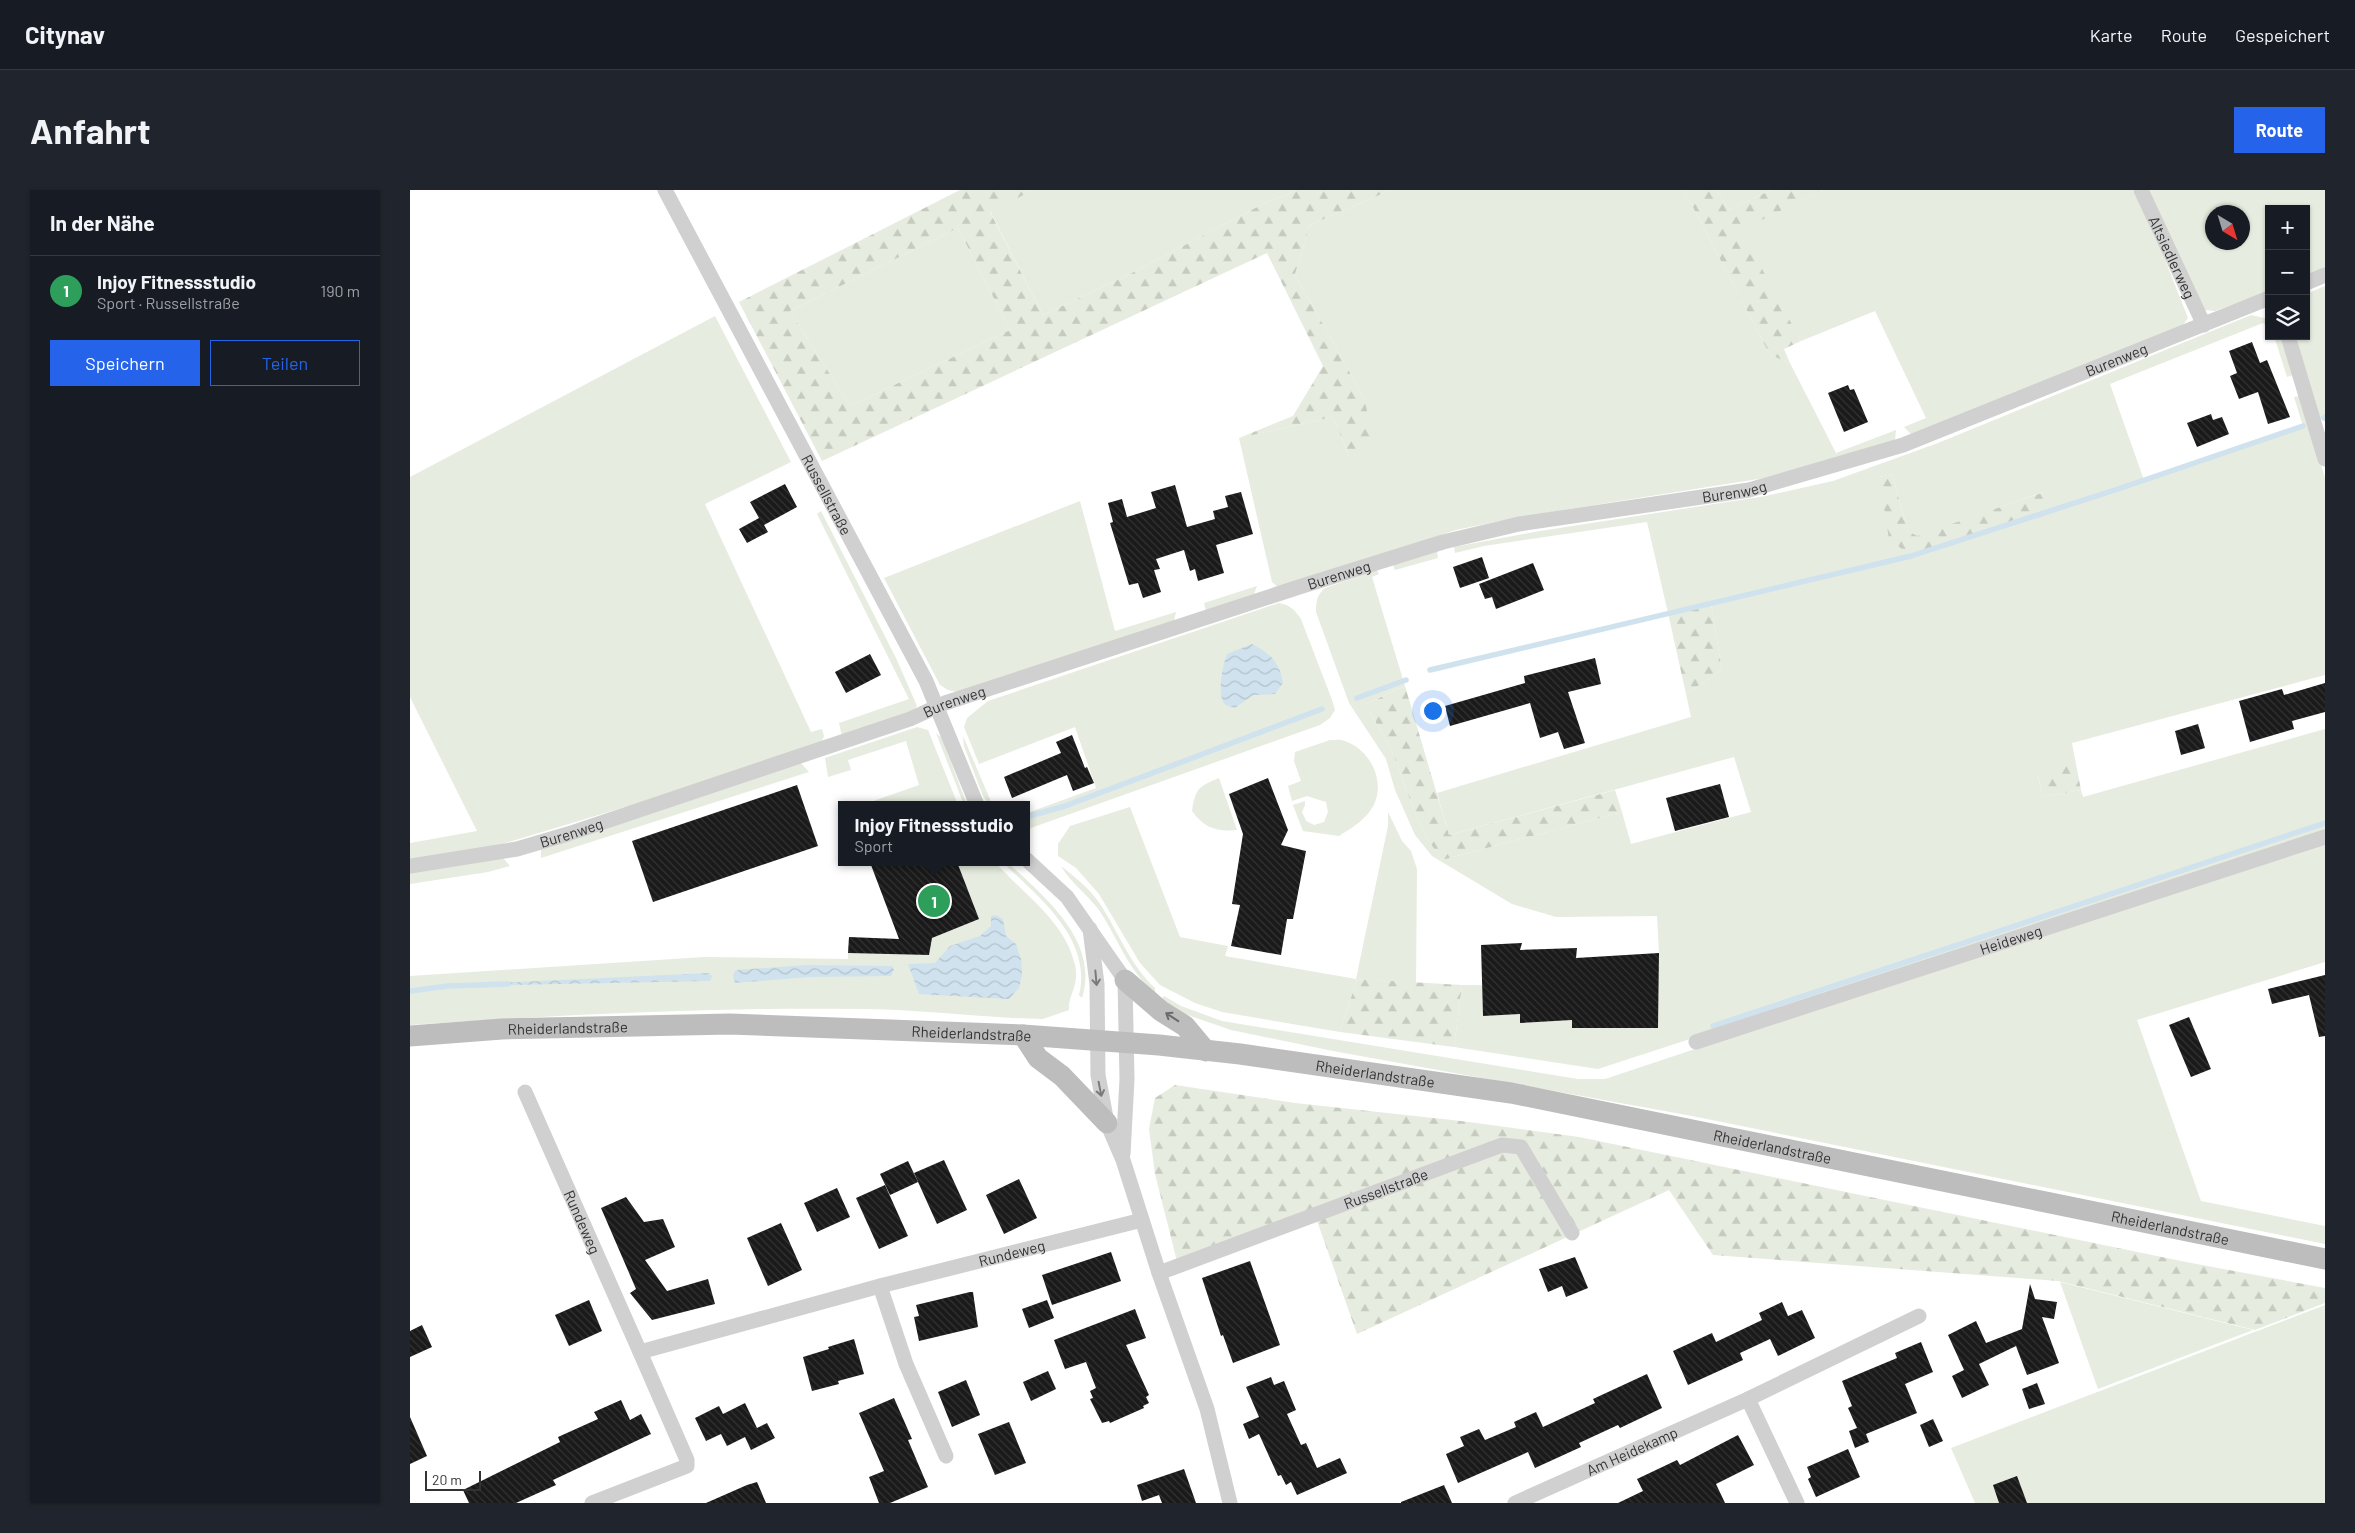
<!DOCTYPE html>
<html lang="de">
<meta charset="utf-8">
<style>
body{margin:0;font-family:Barlow,sans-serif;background:#20242c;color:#f1f3f6}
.controls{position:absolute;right:15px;top:15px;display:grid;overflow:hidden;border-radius:0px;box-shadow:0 1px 4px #0004}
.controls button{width:45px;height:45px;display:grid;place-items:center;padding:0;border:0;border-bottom:1px solid #363941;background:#171b24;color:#f1f3f6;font:25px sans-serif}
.compass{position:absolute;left:1795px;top:15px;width:45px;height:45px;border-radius:50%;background:#171b24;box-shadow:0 1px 4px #0004;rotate:142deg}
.scale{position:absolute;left:15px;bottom:12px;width:56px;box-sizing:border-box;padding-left:5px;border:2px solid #333;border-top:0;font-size:14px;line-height:18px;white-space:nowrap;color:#333;-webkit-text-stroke:4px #fff;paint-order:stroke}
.you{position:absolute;left:1022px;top:520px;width:18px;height:18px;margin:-12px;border:4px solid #fff;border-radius:50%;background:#1a73e8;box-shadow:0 0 0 8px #1a73e833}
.badge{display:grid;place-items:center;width:32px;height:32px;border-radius:50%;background:#2563eb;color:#fff;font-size:16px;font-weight:700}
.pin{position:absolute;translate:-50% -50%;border:2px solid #fff;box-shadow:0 1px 5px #0006}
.popup{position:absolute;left:428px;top:611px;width:192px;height:65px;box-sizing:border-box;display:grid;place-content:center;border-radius:0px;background:#171b24;filter:drop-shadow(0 1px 4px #0005);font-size:16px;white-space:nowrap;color:#9ea1a6}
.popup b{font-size:19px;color:#f1f3f6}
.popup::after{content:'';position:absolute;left:50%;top:100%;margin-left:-10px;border:10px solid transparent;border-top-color:#171b24}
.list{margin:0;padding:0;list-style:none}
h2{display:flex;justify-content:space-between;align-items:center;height:65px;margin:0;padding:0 20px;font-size:21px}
h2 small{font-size:16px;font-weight:400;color:#9ea1a6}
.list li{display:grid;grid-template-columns:32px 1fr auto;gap:15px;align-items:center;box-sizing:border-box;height:70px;padding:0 20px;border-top:1px solid #363941}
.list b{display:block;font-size:19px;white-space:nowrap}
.list p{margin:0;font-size:16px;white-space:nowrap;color:#9ea1a6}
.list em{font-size:16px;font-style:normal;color:#9ea1a6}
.actions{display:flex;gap:10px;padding:15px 20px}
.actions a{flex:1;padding:11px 0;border:1px solid #2563eb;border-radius:0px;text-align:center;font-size:18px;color:#2563eb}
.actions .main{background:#2563eb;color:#fff}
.icon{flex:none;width:28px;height:28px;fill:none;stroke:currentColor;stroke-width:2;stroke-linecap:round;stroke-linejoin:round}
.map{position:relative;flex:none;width:1915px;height:1313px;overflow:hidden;border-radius:0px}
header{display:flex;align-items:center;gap:30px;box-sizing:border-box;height:70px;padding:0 25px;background:#171b24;border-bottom:1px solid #363941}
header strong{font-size:24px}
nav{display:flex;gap:28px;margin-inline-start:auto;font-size:18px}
.intro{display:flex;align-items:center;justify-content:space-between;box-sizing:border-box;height:120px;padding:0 30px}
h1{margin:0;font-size:35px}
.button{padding:12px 22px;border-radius:0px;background:#2563eb;color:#fff;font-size:18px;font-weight:700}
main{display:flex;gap:30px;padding:0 30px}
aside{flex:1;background:#171b24;border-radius:0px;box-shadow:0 1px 4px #0004}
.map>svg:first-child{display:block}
</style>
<header>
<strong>Citynav</strong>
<nav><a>Karte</a><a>Route</a><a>Gespeichert</a></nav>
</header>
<div class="intro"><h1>Anfahrt</h1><a class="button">Route</a></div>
<main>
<aside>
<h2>In der Nähe<small></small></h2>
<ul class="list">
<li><span class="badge" style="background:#2e9e5b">1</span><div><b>Injoy Fitnessstudio</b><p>Sport · Russellstraße</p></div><em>190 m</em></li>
</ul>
<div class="actions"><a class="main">Speichern</a><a>Teilen</a></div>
</aside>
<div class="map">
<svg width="1915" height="1313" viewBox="0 0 1915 1313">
<defs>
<pattern id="forest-firs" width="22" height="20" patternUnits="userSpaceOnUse" patternTransform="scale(1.25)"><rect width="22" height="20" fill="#e6ecdf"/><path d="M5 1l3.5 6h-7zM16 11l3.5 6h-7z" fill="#c6cbc0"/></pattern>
<pattern id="water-waves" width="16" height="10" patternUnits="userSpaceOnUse" patternTransform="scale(1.25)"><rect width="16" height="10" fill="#cfe2ee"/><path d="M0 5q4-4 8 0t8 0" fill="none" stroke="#b2c2cd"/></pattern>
<pattern id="building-back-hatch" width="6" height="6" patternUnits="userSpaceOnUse" patternTransform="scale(1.25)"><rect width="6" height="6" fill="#1a1a1a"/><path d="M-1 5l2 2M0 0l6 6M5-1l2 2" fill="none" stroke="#333"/></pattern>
</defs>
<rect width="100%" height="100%" fill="#fff"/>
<g fill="#e6ecdf" fill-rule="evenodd">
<polygon points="623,0 887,0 851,15 720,84 633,125 580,21"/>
<polygon points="981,0 1274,0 1360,165 1380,173 1426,263 1486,240 1485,251 1385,283 1109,327 1046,340 869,398 862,392 829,248 923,227 940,268 955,210 885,84 900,35"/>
<polygon points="1307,0 1361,0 1319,20"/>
<polygon points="1413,0 1723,0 1752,62 1778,128 1773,135 1503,246 1494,237 1516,228 1465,121 1391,151 1330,40"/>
<path d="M 1738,0 L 1915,0 L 1915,78 L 1896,86 L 1896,19 L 1859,19 L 1859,101 L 1805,121 L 1794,120 ZM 1802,22 L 1832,22 L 1832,52 L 1802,52 Z"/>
<polygon points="548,38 600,140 440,216 380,121"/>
<polygon points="1915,96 1915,227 1908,230 1886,146 1896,146 1896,104"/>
<path d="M 1841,125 L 1859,129 L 1859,139 L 1853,133 L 1700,194 L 1734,290 L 1893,236 L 1884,207 L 1890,206 L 1915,288 L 1915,485 L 1662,553 L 1665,569 L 1628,587 L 1633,607 L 1671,600 L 1673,607 L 1915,539 L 1915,642 L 1188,879 L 1044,857 L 1052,795 L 1072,795 L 1073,826 L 1110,824 L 1111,833 L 1162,830 L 1162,838 L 1248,838 L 1249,763 L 1247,726 L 1146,727 L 1102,714 L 1022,666 L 1005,645 L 985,600 L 976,569 L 939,513 L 906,422 C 906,411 907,405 915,398 L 967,380 L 969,384 L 962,387 L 995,496 L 956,514 L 984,566 L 1004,621 L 1016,647 L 1032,670 L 1212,622 L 1221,654 L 1341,622 L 1324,567 L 1039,645 L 1027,603 L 1281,527 L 1276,504 L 1312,480 L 1301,414 L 1258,423 L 1237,332 L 1074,356 L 1045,363 L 1044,357 L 1124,342 L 1356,306 L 1423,291 L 1528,253 ZM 1482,284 L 1498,341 L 1507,347 L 1633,302 L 1638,321 L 1501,366 L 1469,287 Z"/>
<polygon points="305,126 381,272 295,314 401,542 412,539 414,546 411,553 245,608 82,657 0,669 0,653 67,641 0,507 0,287"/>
<polygon points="1864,146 1872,146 1883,185 1877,187"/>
<polygon points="670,311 705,441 766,422 764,431 547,502 538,500 530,495 474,388"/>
<polygon points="411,321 486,468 507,516 501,523 432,546 429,533 499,509 407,324"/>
<polygon points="1027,361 1028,368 985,380 983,375"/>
<polygon points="847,396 844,404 796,421 794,413"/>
<path d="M 869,413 C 880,415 885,420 891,429 L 922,510 L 925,520 L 920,528 L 910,535 L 618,639 L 617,623 L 686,598 L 665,537 L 569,574 L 554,537 L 557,528 L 578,511 Z"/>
<polygon points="507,537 518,540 548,615 452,615 509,595 496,551 438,570 441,580 418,587 415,568"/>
<polygon points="526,543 532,548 557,615 554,615"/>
<polygon points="553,546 582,614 578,613 573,606 554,556"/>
<path d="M 920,550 C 925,550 931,549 935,551 C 963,561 978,597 960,621 C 952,632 940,639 929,646 L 893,641 L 883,615 L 895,611 L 895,615 L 892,622 L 896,631 L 904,635 L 914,632 L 918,622 L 916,612 L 897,606 L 882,611 L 878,596 L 891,591 L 884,571 L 885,562 Z"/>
<polygon points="391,573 399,582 131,668 131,658"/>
<path d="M 809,588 L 827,640 C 807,642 794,638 782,621 C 785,599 789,596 809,588 Z"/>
<polygon points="720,617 770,747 818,756 815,766 946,789 978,636 978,622 992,651 1001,661 1007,679 1006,793 947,789 930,842 812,822 785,813 750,795 730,773 689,704 666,678 648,666 648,654 660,636"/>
<polygon points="1915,649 1915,772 1727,830 1791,1011 1915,1036 1915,1054 1282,926 923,861 821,840 769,822 752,809 754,806 771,816 812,831 1168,889 1195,889"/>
<polygon points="93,668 100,676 78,682 0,694 0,683"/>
<path d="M 547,672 L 585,672 C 613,704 655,731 665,775 C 670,796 657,807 659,820 L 633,829 C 572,828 510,819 449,819 C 299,817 149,825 0,835 L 0,786 L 294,767 L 438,769 L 438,763 L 519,765 L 522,748 L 569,729 Z"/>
<path d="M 592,672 L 597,672 C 634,706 690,751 672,808 L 669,805 C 683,749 628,706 592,672 Z"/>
<path d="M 651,676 C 665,687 680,699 690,714 C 709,743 720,775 745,798 L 745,803 C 717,779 709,750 689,720 C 678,705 661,693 651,676 Z"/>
<polygon points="1650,1092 1843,1140 1688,1199"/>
<polygon points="1915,1115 1915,1313 1565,1313 1541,1258"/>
</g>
<g fill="url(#forest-firs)" fill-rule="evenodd">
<path d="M 550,0 L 623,0 L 580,22 L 633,125 L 720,84 L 851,15 L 887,0 L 981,0 L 900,35 L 885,84 L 955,210 L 964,260 L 940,268 L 923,227 L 829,248 L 883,226 L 913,176 L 857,63 L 412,271 L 329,112 ZM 548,38 L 600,140 L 440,216 L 380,121 Z"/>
<polygon points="1274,0 1307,0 1319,20 1361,0 1413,0 1331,40 1391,151 1374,159 1380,173 1360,165"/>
<polygon points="1482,284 1498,341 1507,346 1634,302 1638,322 1501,366 1479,349 1469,287"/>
<polygon points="1301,414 1312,480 1276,504 1258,423"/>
<polygon points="995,496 1039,645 1205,600 1212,622 1032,670 1016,647 1004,621 984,566 956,514"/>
<polygon points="1665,569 1671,600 1633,607 1628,586"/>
<polygon points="947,789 1052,795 1044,857 930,842"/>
<polygon points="765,895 885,913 1051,931 1169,947 1776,1072 1915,1098 1915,1113 1845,1140 1648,1091 1303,1065 1259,1000 947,1144 906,1028 769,1079 745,984 739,939 745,908"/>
</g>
<g fill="url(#water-waves)">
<path d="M 842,454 C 860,463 870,473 873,493 L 865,504 L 843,505 L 825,518 C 821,517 816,516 814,513 C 807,504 813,473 817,464 Z"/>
<polygon points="586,725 593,729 596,746 606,754 611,769 612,785 609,798 599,809 509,804 498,774 525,773 540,756 570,746 581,736 581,726"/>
<polygon points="396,775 482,776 484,780 481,786 399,787 325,793 323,785 326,780"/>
<polygon points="299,783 302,786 300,791 92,795 90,793"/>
</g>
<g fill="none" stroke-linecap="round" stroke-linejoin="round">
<g stroke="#cfe2ee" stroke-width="5.5">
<polyline points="1914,228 1915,227"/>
<polyline points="1020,480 1501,366 1711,298 1893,236"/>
<polyline points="947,508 996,490"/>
<polyline points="616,627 655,616 912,519"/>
<polyline points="0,801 38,796 98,794"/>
<polyline points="1303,836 1915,633"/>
</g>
</g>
<g fill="url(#building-back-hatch)">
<polygon points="1842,152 1850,173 1857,170 1880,227 1858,234 1848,202 1829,209 1820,186 1827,183 1819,161"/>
<polygon points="1438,195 1440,200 1444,199 1458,232 1434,242 1418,203"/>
<polygon points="1801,224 1803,230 1812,227 1819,244 1787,257 1777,233"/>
<polygon points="375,294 387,317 354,335 358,342 337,353 329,339 349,328 340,312"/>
<polygon points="765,295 777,337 805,329 803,321 818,317 815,306 831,302 843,344 806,355 814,383 788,391 785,379 780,381 774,360 746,369 750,379 744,380 751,402 733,408 728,393 719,395 700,333 703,332 698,313 712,309 717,327 746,318 741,302"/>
<polygon points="1072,367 1079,388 1050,398 1043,377"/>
<polygon points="1123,373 1134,400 1086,419 1082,407 1075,409 1069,394"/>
<polygon points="460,464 471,485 436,503 425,482"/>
<polygon points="1185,468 1191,494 1158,502 1175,553 1154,559 1148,542 1130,548 1120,513 1040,536 1035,516 1115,493 1114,486"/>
<polygon points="1915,493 1915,522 1882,531 1884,539 1840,552 1829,511 1872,499 1874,505"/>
<polygon points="1788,534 1795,558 1771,565 1765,541"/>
<polygon points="662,545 675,578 677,577 684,593 663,601 657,585 602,608 594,587 651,563 646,552"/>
<polygon points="858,588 878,640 871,655 896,661 883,729 877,729 871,765 821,756 830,715 822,714 833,644 819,604"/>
<polygon points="1310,594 1319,627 1265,641 1256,608"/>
<polygon points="387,595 408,656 243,712 222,651"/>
<polygon points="469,672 547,672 569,729 522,748 519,765 438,763 439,747 489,749 461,675"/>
<polygon points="1112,753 1110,760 1167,758 1166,768 1249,763 1248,838 1162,838 1162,830 1110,833 1110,824 1073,826 1071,755"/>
<polygon points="1915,785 1915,846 1909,847 1899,805 1862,814 1858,799"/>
<polygon points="1779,827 1801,879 1781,887 1759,835"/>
<polygon points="534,970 557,1020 527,1034 504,983"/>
<polygon points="498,971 508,992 480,1005 470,984"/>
<polygon points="609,989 627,1028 594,1044 576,1005"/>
<polygon points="475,995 498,1046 469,1059 446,1008"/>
<polygon points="427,998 440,1027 407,1042 394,1013"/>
<polygon points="216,1007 234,1032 253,1029 265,1057 235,1070 257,1101 298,1089 305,1114 242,1130 220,1103 226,1099 191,1018"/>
<polygon points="371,1033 392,1080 358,1096 337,1048"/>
<polygon points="701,1062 711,1091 642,1115 632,1085"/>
<polygon points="1165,1067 1178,1098 1156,1107 1152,1096 1138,1102 1129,1079"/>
<polygon points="840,1071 870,1155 823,1173 813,1145 811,1146 792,1088"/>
<polygon points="1620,1094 1625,1109 1647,1112 1644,1129 1632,1127 1649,1173 1617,1185 1606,1156 1569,1174 1579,1195 1552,1208 1542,1186 1554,1180 1538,1145 1566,1131 1576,1153 1612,1139"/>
<polygon points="560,1102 563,1102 568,1137 509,1151 504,1127 509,1126 506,1115"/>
<polygon points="179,1110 192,1141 159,1156 145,1125"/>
<polygon points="637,1110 644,1128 619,1138 612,1119"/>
<polygon points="1372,1112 1378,1126 1392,1120 1405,1148 1368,1166 1360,1149 1330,1163 1333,1170 1278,1195 1263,1161 1302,1143 1306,1152 1352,1130 1349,1123"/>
<polygon points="725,1119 736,1148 716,1155 739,1205 736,1207 739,1213 733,1216 734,1218 700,1233 699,1231 692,1233 680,1209 683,1208 680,1201 686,1198 676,1172 655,1179 644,1150"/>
<polygon points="12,1135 22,1157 0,1167 0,1141"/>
<polygon points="444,1149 454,1184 428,1191 429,1194 402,1201 393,1167 419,1159 418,1157"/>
<polygon points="1511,1152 1523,1182 1495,1194 1507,1223 1456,1244 1459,1252 1445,1258 1439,1241 1447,1238 1438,1218 1442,1216 1432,1191 1487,1168 1485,1163"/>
<polygon points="638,1181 646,1199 621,1211 613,1192"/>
<polygon points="1237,1184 1252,1218 1210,1238 1208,1235 1169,1253 1171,1257 1125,1278 1118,1262 1048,1293 1036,1264 1054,1256 1050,1247 1069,1239 1075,1250 1106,1237 1104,1232 1126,1222 1133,1237 1185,1213 1183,1209"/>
<polygon points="861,1187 864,1195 874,1191 886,1220 877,1224 891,1255 896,1253 907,1278 930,1268 937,1283 887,1305 881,1292 876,1295 871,1285 868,1286 849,1244 839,1249 833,1234 849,1227 836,1197"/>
<polygon points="556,1190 570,1225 542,1237 528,1202"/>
<polygon points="1627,1193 1635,1214 1619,1219 1612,1199"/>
<polygon points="484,1208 502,1249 498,1250 518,1297 480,1313 469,1313 459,1287 474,1281 449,1223"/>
<polygon points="211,1210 220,1230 231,1224 241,1244 143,1290 146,1295 106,1313 59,1313 53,1300 150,1252 148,1247 188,1229 184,1222"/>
<polygon points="335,1213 347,1238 357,1233 365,1248 341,1260 335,1247 317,1256 311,1244 296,1251 285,1228 309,1216 313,1224"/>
<polygon points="0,1227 17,1266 0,1274"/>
<polygon points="1523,1229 1533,1251 1519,1257 1510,1235"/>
<polygon points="599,1232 616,1273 585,1285 568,1244"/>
<polygon points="1328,1245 1344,1275 1306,1294 1315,1313 1208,1313 1233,1301 1227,1289 1267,1270 1270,1275"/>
<polygon points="1438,1259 1450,1287 1406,1307 1398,1289 1401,1287 1397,1277"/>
<polygon points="774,1279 786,1313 752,1313 749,1305 732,1311 727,1295"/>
<polygon points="1607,1286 1617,1313 1589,1313 1583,1295"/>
<polygon points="347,1292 356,1313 296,1313 337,1295"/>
<polygon points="1034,1295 1042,1313 991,1313 991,1312"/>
</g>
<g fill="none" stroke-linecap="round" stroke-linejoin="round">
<g stroke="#d0d0d0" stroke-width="15">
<path id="s1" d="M 255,0 L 516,491 L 567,615"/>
<path id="s2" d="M 1731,0 L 1794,135"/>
<polyline points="1896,93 1915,85"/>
<polyline points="1878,146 1915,269"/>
<polyline points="616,669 657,707 715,790 717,889 713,964"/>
<path id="s3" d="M 0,676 L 107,659 L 158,644 L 500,529 L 535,513 L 889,397 L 1033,352 L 1109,334 L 1339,300 L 1493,255 L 1859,108"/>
<polyline points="680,739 687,794 688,885 697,933 713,970 749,1083 797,1219 820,1313"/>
<path id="s4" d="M 1286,852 L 1915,647"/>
<path id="s5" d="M 115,902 L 230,1162 L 470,1096 L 732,1030"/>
<path id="s6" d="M 749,1083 L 1092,955 L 1111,957 L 1162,1043"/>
<polyline points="470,1096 496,1174 536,1266"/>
<polyline points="1338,1209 1509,1126"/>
<polyline points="182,1313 277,1276 277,1270 230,1162"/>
<path id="s7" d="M 1105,1313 L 1338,1209 L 1387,1313"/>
</g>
<g stroke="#bdbdbd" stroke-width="21">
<polyline points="715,790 751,821 775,836 796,861"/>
<polyline points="613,845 628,868 652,886 697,933"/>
<path id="s8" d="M 0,846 L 92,839 L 320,834 L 613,845 L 749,855 L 830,864 L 1101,903 L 1915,1069"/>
</g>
</g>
<defs><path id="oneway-shaft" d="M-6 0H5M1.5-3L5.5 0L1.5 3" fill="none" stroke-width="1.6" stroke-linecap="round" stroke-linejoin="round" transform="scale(1.25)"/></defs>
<g stroke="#7a7a7a">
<use href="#oneway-shaft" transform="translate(686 788) rotate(85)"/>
<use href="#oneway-shaft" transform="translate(690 899) rotate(79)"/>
</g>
<use stroke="#6a6a6a" href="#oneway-shaft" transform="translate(762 827) rotate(-147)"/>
<g text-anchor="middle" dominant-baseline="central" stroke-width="5" stroke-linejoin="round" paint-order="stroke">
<g font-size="15" fill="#333" stroke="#fff">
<text stroke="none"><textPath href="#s2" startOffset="74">Altsiedlerweg</textPath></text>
<text stroke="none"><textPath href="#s3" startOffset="1785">Burenweg</textPath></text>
<text stroke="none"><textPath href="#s3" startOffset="1380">Burenweg</textPath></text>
<text stroke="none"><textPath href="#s1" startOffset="345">Russellstraße</textPath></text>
<text stroke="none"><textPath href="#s3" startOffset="975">Burenweg</textPath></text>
<text stroke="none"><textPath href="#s3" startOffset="570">Burenweg</textPath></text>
<text stroke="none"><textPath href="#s3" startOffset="165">Burenweg</textPath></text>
<text stroke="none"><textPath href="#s4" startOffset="331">Heideweg</textPath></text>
<text stroke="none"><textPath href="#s8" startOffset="158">Rheiderlandstraße</textPath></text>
<text stroke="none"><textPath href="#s8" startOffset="562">Rheiderlandstraße</textPath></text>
<text stroke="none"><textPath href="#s8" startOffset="968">Rheiderlandstraße</textPath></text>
<text stroke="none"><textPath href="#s8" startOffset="1372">Rheiderlandstraße</textPath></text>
<text stroke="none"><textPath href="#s6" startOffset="242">Russellstraße</textPath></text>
<text stroke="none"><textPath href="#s5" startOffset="142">Rundeweg</textPath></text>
<text stroke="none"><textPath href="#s8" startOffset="1778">Rheiderlandstraße</textPath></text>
<text stroke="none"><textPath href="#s5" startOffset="669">Rundeweg</textPath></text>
<text stroke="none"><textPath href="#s7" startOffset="128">Am Heidekamp</textPath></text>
</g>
</g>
</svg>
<div class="controls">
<button>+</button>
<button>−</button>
<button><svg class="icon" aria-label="layers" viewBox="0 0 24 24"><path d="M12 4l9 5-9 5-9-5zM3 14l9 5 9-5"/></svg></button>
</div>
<svg class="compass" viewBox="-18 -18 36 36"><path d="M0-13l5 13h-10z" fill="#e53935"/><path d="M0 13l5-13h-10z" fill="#9ea1a6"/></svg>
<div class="scale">20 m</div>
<div class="you"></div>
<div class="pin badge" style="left:524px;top:711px;background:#2e9e5b">1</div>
<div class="popup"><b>Injoy Fitnessstudio</b>Sport</div>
</div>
</main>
